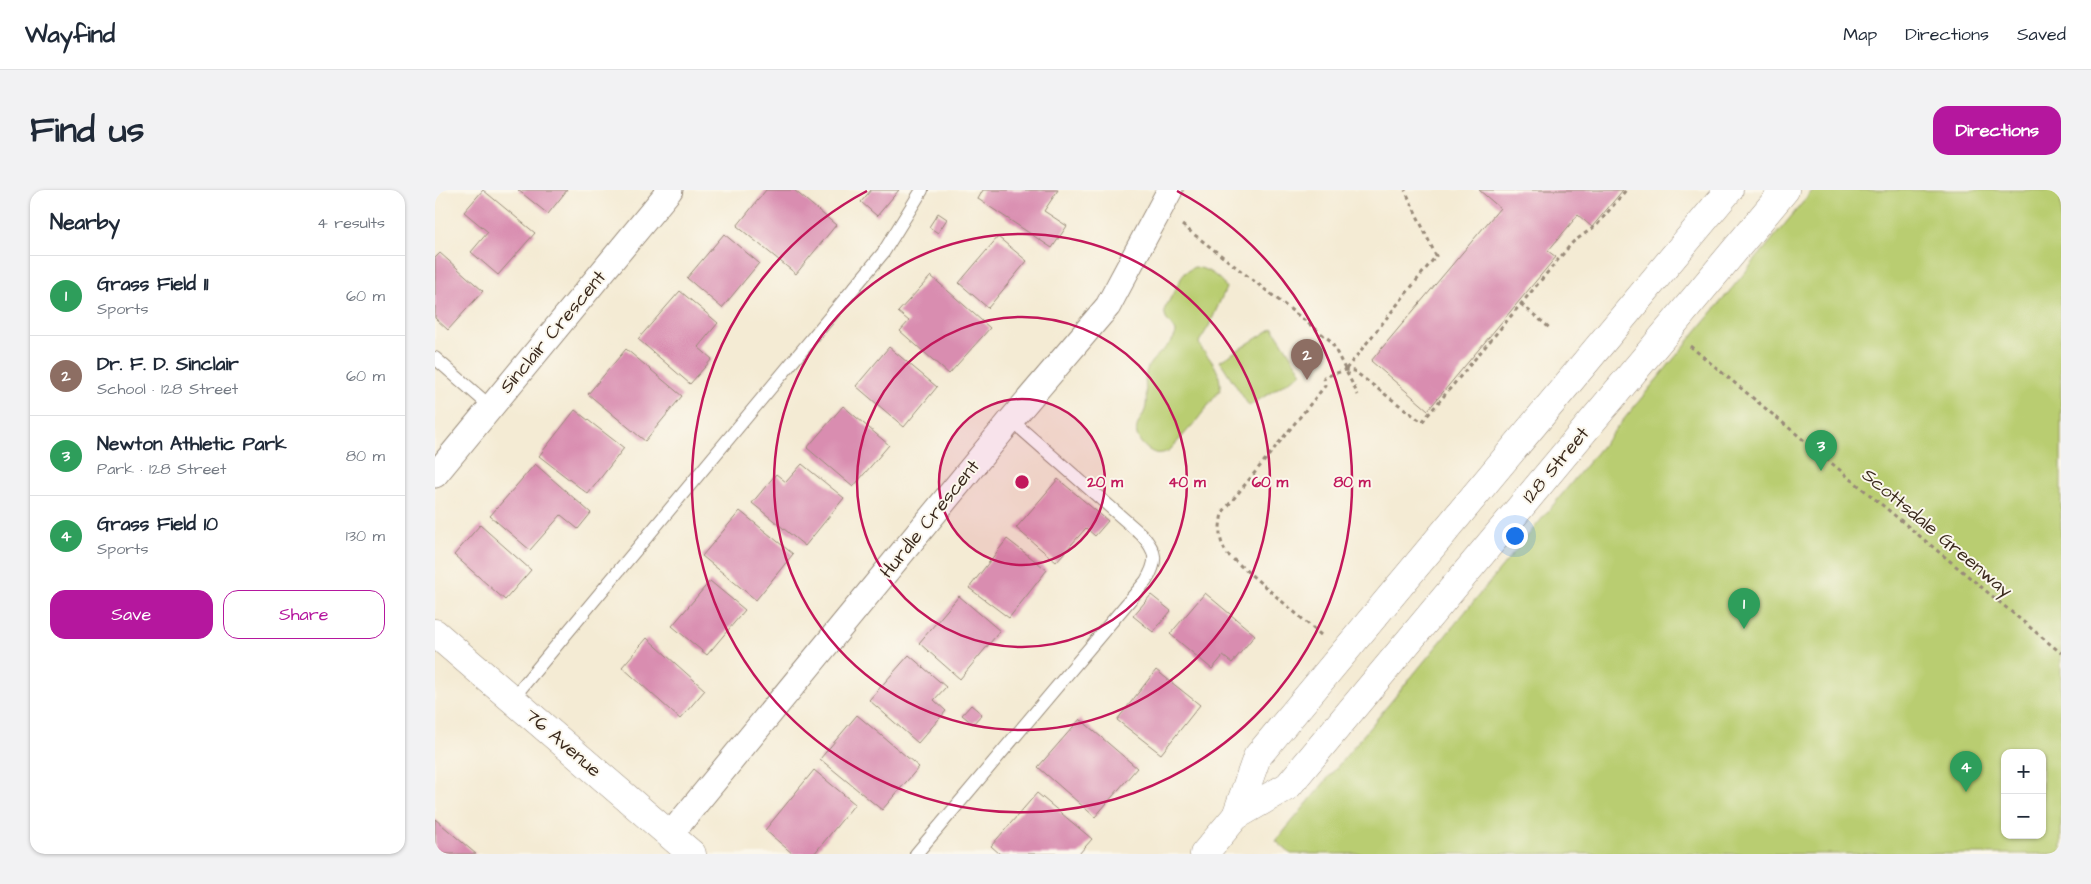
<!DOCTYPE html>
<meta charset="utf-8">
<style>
body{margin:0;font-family:"Architects Daughter",sans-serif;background:#f2f2f3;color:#1f2937}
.controls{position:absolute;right:15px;bottom:15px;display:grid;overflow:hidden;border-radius:10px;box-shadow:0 1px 4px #0004}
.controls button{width:45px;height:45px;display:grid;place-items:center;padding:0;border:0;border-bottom:1px solid #e0e1e3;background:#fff;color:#1f2937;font:25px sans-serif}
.you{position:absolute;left:1079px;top:345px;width:18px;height:18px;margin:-12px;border:4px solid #fff;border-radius:50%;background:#1a73e8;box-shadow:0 0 0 8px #1a73e833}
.badge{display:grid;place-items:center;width:32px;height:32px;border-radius:50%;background:#b5179e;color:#fff;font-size:16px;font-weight:700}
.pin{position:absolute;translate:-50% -41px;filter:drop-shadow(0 1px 2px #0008)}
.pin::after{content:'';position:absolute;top:26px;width:18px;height:15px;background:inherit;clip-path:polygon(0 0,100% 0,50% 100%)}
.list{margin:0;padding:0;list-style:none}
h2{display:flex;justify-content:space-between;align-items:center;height:65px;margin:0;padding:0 20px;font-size:21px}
h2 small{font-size:16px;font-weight:400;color:#747a83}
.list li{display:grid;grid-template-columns:32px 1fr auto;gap:15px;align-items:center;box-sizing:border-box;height:80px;padding:0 20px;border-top:1px solid #e0e1e3}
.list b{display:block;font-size:19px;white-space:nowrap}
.list p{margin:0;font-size:16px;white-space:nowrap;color:#747a83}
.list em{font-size:16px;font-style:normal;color:#747a83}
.actions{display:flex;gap:10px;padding:15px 20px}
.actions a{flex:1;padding:11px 0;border:1px solid #b5179e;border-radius:15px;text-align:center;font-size:18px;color:#b5179e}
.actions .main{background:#b5179e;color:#fff}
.map{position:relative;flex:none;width:1626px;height:664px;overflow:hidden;border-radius:15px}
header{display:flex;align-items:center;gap:30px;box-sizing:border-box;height:70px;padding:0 25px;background:#fff;border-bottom:1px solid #e0e1e3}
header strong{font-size:24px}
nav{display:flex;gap:28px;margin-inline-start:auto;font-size:18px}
.intro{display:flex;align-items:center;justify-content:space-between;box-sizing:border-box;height:120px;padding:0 30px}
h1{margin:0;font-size:35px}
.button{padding:12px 22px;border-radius:15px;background:#b5179e;color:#fff;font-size:18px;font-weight:700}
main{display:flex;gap:30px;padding:0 30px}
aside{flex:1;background:#fff;border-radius:15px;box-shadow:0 1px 4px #0004}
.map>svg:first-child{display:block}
</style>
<header>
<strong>Wayfind</strong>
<nav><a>Map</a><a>Directions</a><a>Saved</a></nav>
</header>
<div class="intro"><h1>Find us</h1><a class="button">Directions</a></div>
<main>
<aside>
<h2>Nearby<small>4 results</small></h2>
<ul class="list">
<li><span class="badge" style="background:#2e9e5b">1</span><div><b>Grass Field 11</b><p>Sports</p></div><em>60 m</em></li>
<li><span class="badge" style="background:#8d6e63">2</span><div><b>Dr. F. D. Sinclair</b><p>School · 128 Street</p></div><em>60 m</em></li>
<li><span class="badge" style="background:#2e9e5b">3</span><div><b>Newton Athletic Park</b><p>Park · 128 Street</p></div><em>80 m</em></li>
<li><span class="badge" style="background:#2e9e5b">4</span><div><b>Grass Field 10</b><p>Sports</p></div><em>130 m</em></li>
</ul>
<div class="actions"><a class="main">Save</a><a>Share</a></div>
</aside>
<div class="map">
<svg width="1626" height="664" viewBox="0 0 1626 664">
<rect width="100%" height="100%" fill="#fbf7ec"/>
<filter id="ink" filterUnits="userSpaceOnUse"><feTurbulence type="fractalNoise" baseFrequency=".02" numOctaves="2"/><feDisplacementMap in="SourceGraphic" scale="10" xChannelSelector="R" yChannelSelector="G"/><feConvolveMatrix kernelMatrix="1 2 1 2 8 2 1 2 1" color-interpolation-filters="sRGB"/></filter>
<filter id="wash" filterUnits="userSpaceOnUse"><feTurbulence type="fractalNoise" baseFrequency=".0096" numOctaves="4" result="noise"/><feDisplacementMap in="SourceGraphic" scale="20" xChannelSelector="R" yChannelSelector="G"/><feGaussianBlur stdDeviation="1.12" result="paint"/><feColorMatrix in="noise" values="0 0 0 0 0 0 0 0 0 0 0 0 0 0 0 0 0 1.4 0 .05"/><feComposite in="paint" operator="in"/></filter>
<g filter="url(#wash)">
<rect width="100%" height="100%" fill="#f4ebd4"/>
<g fill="#b9cd71" stroke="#7a7c48" fill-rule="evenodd">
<path d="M 1378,0 L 1626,0 L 1626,664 L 856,664 L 841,651 ZM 1570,563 L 1607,563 L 1607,645 L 1570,645 Z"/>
<path d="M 759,77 C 770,77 787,88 791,98 L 774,136 L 764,152 C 765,159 771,163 775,169 C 782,178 786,188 785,200 L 762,230 L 735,260 C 728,264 721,265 714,260 C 708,256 704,251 702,245 C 699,233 710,226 711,216 C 713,202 707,189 713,177 C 719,165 741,153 741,141 L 731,129 L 729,120 L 749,83 Z"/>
<polygon points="838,138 867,183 814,216 785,171"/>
</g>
<g id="blocks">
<g fill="#d98db0">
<polygon points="48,0 100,43 63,85 36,62 53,42 29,22"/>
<polygon points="83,0 132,0 113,24"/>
<polygon points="331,0 359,0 401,35 361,84 302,36"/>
<polygon points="436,0 464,0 442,26 426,12"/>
<polygon points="548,0 623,0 609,21 632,36 617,58 543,9"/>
<polygon points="1044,0 1188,0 1157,37 1143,25 1113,61 1121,67 993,220 936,171 1065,18"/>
<polygon points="503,23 512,29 503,43 494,37"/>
<polygon points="289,44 324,73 287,118 252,88"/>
<polygon points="563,47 592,71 553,118 524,93"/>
<polygon points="5,63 48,101 13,140 0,128 0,68"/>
<polygon points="496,86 555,138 514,184 465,141 474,131 463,122"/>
<polygon points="245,101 283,133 263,157 277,169 255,194 203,149"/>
<polygon points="454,157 502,197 469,237 421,196"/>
<polygon points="191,159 247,206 210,251 153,204"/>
<polygon points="408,216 454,255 418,297 372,258"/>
<polygon points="140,220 189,258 153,304 104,266"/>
<polygon points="100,274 156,323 143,339 126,325 95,360 55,326"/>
<polygon points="367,274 409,308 370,356 317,313 341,284 351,292"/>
<polygon points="623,289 673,331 660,346 651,338 621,372 581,338"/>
<polygon points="305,321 358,364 321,410 267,366"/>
<polygon points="45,335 96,380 70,410 19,365"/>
<polygon points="572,349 612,380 574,428 534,398"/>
<polygon points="275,391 310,420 272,465 237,436"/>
<polygon points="770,403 820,445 797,473 788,466 777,479 735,444"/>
<polygon points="716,405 736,421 718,442 698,426"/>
<polygon points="524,406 565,441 525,489 484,453"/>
<polygon points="212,448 270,500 245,529 187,477"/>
<polygon points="474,465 511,497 499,510 511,521 483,553 434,510"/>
<polygon points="721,480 765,515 726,564 682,530"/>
<polygon points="536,515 547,524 538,534 527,525"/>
<polygon points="422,525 484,577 447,620 385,569"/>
<polygon points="645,529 702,578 660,627 603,577"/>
<polygon points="379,580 420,614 379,664 358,664 330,640"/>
<polygon points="602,603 657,649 644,664 565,664 556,656"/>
<polygon points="0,629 41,664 0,664"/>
</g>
</g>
</g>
<g filter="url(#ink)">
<use href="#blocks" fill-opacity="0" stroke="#988a79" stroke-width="1"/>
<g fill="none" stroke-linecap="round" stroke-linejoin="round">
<defs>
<g id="lane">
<polyline points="0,168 56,217"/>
<polyline points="77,509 448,63 487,0"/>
<path d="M 481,664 L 711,391 C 723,371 722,362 707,345 L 576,230"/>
</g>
<g id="street">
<polyline points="0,285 235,0"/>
<polyline points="235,645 576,230 673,116 735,0"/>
</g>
<g id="secondary">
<polyline points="0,443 257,664"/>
<polyline points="801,626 822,567 1294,0"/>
<polyline points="769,664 801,626 853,596 1350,0"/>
</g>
</defs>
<use href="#lane" stroke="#988a79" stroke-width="14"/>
<use href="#street" stroke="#988a79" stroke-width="27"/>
<use href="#secondary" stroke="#988a79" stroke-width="29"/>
<g stroke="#988a79" stroke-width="3" stroke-dasharray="4 4" stroke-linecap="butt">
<polyline points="747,35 896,151 923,205"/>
<polyline points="1086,114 1116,139"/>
<polyline points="1255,156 1626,463"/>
<polyline points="911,179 1001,66 970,0"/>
<path d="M 886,445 L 792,364 C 783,349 784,340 787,323 L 890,196 L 889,187 L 911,180 L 919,181 L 987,232 L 1138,52 L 1162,35 L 1191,0"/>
</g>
<use href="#lane" stroke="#fff" stroke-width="12"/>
<use href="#street" stroke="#fff" stroke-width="25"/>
<use href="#secondary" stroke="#fff" stroke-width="28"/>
</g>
</g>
<circle cx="587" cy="292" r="83" fill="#c2185b" fill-opacity=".12"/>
<g fill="none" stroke="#c2185b" stroke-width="2.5">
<circle cx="587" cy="292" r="83"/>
<circle cx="587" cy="292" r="165"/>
<circle cx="587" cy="292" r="248"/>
<path d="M742 1A330 330 0 1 1 432 1"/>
</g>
<g text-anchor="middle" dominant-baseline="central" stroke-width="4" stroke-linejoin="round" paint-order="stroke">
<g font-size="19" fill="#3b2a1e" stroke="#fbf7ec">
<text transform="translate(118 142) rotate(-50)">Sinclair Crescent</text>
<text transform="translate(1121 275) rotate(-50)">128 Street</text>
<text transform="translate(495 329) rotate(-51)">Hurdle Crescent</text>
<text transform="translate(1502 343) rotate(40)">Scottsdale Greenway</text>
<text transform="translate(128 553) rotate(41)">76 Avenue</text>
</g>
</g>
<circle cx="587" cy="292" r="8" fill="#c2185b" stroke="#fbf7ec" stroke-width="2.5"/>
<g font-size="15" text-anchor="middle" font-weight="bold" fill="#c2185b" stroke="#fbf7ec" stroke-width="4" stroke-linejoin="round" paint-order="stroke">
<text x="670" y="297">20 m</text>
<text x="752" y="297">40 m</text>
<text x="835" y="297">60 m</text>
<text x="917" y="297">80 m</text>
</g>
</svg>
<div class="controls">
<button>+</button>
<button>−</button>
</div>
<div class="you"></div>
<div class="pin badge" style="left:1309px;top:439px;background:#2e9e5b">1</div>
<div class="pin badge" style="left:872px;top:190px;background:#8d6e63">2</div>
<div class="pin badge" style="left:1386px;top:281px;background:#2e9e5b">3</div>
<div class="pin badge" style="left:1531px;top:602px;background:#2e9e5b">4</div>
</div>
</main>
